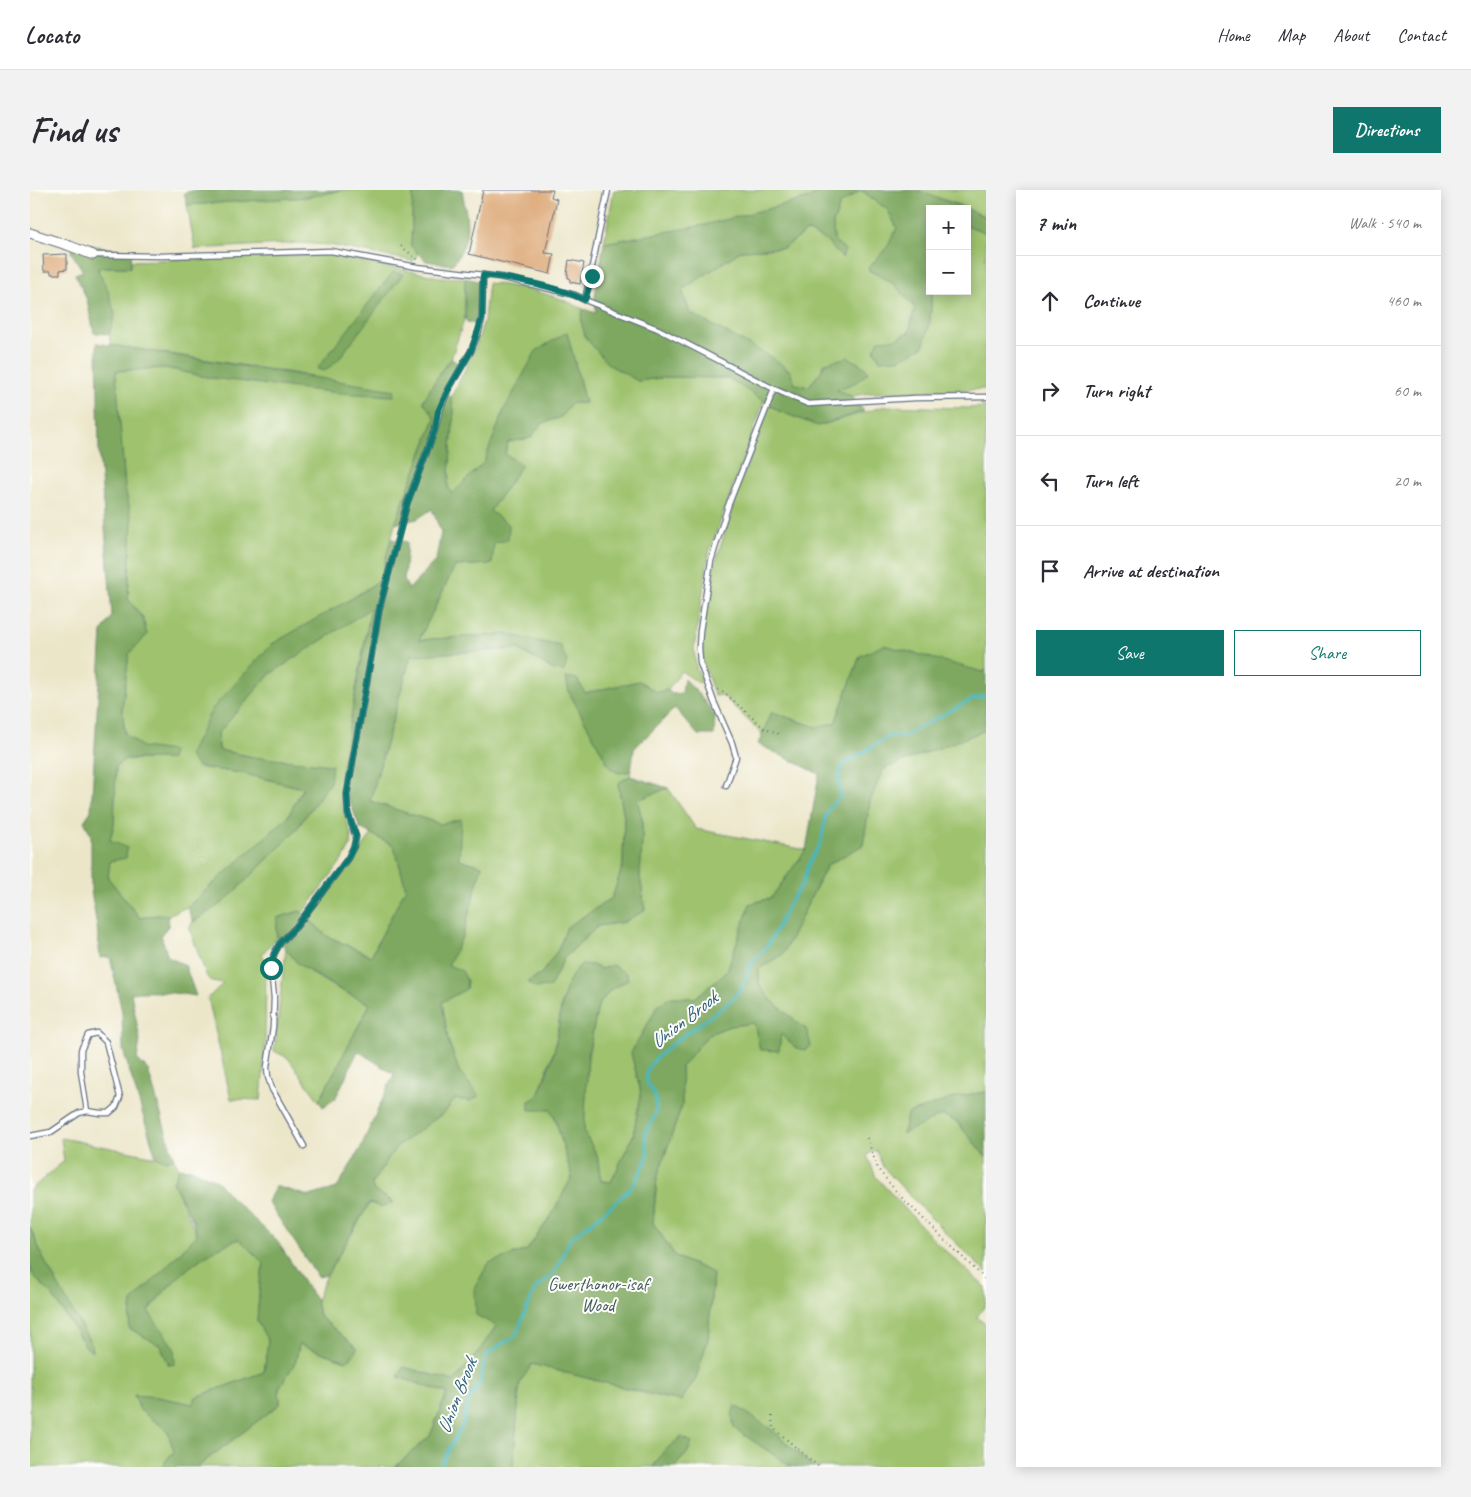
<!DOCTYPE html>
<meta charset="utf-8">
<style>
body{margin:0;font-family:Caveat,sans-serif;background:#f2f2f3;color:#2b2b33}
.controls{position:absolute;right:15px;top:15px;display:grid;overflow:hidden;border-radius:0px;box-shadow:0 2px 12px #0003}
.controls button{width:45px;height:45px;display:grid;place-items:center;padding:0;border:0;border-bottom:1px solid #e1e1e2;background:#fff;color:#2b2b33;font:25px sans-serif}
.stop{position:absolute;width:15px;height:15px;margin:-11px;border:4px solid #0f766e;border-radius:50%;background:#fff}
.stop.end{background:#0f766e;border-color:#fff;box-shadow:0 1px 5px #0008}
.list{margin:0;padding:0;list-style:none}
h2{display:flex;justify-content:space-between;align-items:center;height:65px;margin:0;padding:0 20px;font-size:21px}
h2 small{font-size:16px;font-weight:400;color:#7c7c81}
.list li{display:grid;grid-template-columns:32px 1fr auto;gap:15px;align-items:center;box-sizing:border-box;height:90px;padding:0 20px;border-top:1px solid #e1e1e2}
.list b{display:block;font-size:19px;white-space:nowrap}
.list em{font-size:16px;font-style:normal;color:#7c7c81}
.actions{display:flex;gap:10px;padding:15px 20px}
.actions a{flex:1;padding:11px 0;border:1px solid #0f766e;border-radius:0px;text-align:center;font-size:18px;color:#0f766e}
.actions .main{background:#0f766e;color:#fff}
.icon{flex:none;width:28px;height:28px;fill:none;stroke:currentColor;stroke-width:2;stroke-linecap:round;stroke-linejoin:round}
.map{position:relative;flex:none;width:956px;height:1277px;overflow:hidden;border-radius:0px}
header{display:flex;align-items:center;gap:30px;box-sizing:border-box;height:70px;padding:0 25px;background:#fff;border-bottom:1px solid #e1e1e2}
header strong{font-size:24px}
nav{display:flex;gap:28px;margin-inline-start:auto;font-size:18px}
.intro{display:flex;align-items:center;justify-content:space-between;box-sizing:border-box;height:120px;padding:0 30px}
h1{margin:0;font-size:35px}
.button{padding:12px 22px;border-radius:0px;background:#0f766e;color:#fff;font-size:18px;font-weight:700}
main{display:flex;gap:30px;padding:0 30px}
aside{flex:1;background:#fff;border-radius:0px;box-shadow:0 2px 12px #0003}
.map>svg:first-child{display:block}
</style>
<header>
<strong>Locato</strong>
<nav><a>Home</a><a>Map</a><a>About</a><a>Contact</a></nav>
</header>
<div class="intro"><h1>Find us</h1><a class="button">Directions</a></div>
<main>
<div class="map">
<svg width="956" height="1277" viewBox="0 0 956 1277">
<rect width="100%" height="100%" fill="#fdfcf7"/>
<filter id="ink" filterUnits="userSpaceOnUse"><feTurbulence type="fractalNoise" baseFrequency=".02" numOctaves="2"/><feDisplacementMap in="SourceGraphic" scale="10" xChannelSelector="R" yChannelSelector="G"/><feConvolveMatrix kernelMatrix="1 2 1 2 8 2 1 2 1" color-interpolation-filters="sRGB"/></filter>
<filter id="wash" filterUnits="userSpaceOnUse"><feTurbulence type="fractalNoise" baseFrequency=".0096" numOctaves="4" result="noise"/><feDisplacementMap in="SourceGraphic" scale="20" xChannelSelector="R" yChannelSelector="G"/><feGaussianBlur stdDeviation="1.12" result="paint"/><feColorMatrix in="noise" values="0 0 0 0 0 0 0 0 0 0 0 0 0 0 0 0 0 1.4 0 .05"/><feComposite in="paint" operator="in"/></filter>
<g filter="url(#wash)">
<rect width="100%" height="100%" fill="#ece6c9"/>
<g fill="#9ec26d" stroke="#5c7866">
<polygon points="312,0 383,0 381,56 388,64 383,71 299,55 270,53 165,59 157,15 277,7"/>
<polygon points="584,0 790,0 780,8 675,35 574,53"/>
<polygon points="831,0 858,20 867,38 858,56 838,80 864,94 885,118 879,142 844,160 900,132 902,101 937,101 937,35 956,43 956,199 841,203 821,206 807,200 826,192 795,173 790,183 778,197 765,194 760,181 743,168 660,123 652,100 712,60 754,58 777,41 795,50 812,67 804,50 803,34 810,14"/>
<polygon points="886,0 956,0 956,27 929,15"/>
<polygon points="298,64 409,87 435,88 435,127 421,169 411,181 393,211 405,228 365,334 350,390 326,406 182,519 168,577 211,583 273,598 257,628 157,717 138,725 127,725 110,728 78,688 80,650 84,634 86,576 95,569 141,569 143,562 112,557 95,544 92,518 99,463 113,428 98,409 102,330 95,298 85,181 136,178 181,188 282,186 81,155 79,144 85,124 68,82 70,77 100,77 101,71"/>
<path d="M 458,93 C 491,96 524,104 553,119 L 551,131 L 578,174 L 608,191 L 637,187 L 698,188 L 734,211 L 679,363 L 664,459 L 666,477 L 672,491 L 669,493 L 651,481 L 638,500 L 627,503 L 609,491 L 555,503 L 547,489 L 536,487 L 539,502 L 581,579 L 589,583 L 601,581 L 600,586 L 588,594 L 594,627 L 593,675 L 582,708 L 537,737 L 528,760 L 511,784 L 499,791 L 520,797 L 534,768 L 568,736 L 594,732 L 615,720 L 610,686 L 612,649 L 612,629 L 607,610 L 638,598 L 666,639 L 776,660 L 741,708 L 720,714 L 697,781 L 665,808 L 642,807 L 629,814 L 601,863 L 611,902 L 603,946 L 581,992 L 571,991 L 567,965 L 554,942 L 558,865 L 568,816 L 580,800 L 597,790 L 563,775 L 532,811 L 525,858 L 507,908 L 499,912 L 521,920 L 524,925 L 542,987 L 521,1026 L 497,1060 L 459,1073 L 445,1097 L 466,1136 L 449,1161 L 424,1191 L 374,1177 L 368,1187 L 417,1203 L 400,1246 L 365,1277 L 167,1277 L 250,1214 L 249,1198 L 266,1171 L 269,1154 L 316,1171 L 327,1158 L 289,1126 L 286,1110 L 297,1085 L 340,1013 L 352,1017 L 364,1012 L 343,1000 L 342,993 L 366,957 L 415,922 L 425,909 L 440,911 L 448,906 L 429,881 L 418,850 L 412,812 L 418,775 L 433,745 L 429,669 L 410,634 L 340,611 L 381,465 L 488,459 L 524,480 L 534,481 L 537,471 L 478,444 L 389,450 L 425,376 L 462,374 L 460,321 L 491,275 L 475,264 L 478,252 L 501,248 L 511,234 L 531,227 L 541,213 L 555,213 L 537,142 L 474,220 L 454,272 L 422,304 L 418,297 L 424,220 L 421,208 L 445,159 L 454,130 Z"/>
<polygon points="740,215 749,221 788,236 855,216 939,218 956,217 956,480 953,482 830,466 805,533 786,537 742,522 732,544 692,505 685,506 673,473 672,445 682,383 710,295"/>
<polygon points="341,417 310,587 311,613 321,644 321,654 315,666 273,723 270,721 247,728 247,747 232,764 236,771 235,860 231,910 201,909 178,808 193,793 182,791 177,787 159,738 163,732 195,711 263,644 300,592 223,567 189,560 188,543 240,484"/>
<polygon points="956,540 956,902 929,906 873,943 912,924 927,932 956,967 956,1083 897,1024 853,977 846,960 837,965 846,987 908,1054 956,1098 956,1114 947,1127 956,1135 956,1277 783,1277 742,1240 704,1238 762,1277 644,1277 658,1262 634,1261 623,1277 483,1277 490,1192 502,1174 631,1207 651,1211 666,1188 678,1149 683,1083 646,1067 623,1033 627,988 652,915 651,877 679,844 700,836 724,833 751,844 777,840 743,812 729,795 729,779 753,764 797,675 833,655 840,611 853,579"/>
<polygon points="342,644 364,656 376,698 341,766 297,746 279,729"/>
<path d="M 256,759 C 277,786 310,800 340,814 L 289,911 L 258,868 L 244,861 Z"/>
<path d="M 31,948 L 126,967 L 135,970 L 144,969 L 149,978 L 143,992 L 167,1045 L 102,1112 L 99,1138 L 131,1156 L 139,1175 L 129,1138 L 118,1121 C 146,1087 167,1065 209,1049 L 234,1074 L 230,1092 L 227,1131 L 238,1151 L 234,1182 L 166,1207 L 163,1214 L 127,1207 L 110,1220 L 137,1240 L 144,1261 L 131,1277 L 0,1277 L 0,1076 L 3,1085 L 23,1106 L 56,1157 L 62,1161 L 61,1154 L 14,1070 L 0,1037 L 0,1000 L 34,971 Z"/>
</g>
<g fill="#7ea860" stroke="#4c6c5f">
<polygon points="165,0 312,0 277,7 157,15 154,3"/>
<path d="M 383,0 L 432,0 C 437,29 443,50 422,75 L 396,71 L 381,56 Z"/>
<polygon points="790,0 886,0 937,19 900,19 900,101 902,101 900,132 893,157 869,169 850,170 844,160 849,150 866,149 879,142 885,118 864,94 838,79 858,56 867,38 858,20 831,0 810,14 803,34 804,50 815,60 812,68 795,50 777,41 754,58 712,60 652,100 660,123 743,168 760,181 765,194 778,197 790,183 795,173 818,167 835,177 838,183 826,192 807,200 821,206 834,221 788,236 749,221 698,188 637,187 608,191 578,174 555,147 551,131 553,119 566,123 565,106 574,53 675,35 780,8"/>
<polygon points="937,19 956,27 956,43 937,35"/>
<path d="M 43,50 C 63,56 81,60 102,60 L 100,77 L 70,77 L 68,81 L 78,100 L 85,125 L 79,144 L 64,143 L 57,110 L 45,84 L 53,81 L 41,62 Z"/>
<polygon points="363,82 373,84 308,170 295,181 287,179"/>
<path d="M 435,88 L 448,91 C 453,103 448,121 445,134 L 437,132 L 435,127 Z"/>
<polygon points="537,142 555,213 541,213 531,227 511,234 501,248 478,252 475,264 492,275 460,321 479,335 478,350 464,353 462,374 425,376 389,450 478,444 530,456 537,471 534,481 524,480 488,459 381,465 340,611 410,634 431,629 429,669 452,676 433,745 418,775 432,781 437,791 436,799 412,812 418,850 429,881 449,906 440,911 425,909 415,922 366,957 342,993 343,1000 364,1012 352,1017 339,1013 297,1085 288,1087 238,1012 245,996 279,1006 307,998 330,959 364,884 328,861 305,909 293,917 289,911 340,814 307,798 267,773 247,747 247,728 270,721 297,746 341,766 376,698 364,656 330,638 310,587 341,418 240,484 188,543 189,560 223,567 302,575 300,592 263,644 195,711 163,732 157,717 257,628 273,598 211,583 168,577 159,566 182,519 242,454 326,406 350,390 361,349 377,352 374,391 379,399 406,370 411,342 402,319 387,329 365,334 405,228 393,211 411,181 421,169 428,173 414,200 421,208 424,220 418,297 422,304 454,272 474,220 506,161"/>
<path d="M 67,153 L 365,200 L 364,206 L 308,203 L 181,188 L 136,178 L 86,181 L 95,298 L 102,330 L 98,409 L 113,428 L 117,445 L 99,464 L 92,518 L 95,544 L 112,557 L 143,561 L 141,569 L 95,569 L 86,576 L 84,634 L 80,650 L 97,658 L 96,668 L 80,671 L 78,688 L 110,728 L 127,725 L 138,725 L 139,735 L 131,745 L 138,767 L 155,775 L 166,806 C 145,803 122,800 101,803 L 110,850 L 107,869 L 118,880 L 144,969 L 135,970 L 126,967 L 93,860 L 92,822 L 80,767 L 70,768 L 67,736 L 61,701 L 61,645 L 54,631 L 61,621 L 72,442 L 82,426 L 69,262 Z"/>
<path d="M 854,455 L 953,482 L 956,480 L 956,540 L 853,579 L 840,611 L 833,655 L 797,675 L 753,764 L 729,779 L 729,795 L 743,812 L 777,840 L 781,856 L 775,860 L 766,858 L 751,844 L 749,861 L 730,860 L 724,833 L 700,836 L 679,844 L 651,877 L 652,915 L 627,988 L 623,1033 L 646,1067 L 683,1083 L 678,1149 L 666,1188 L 651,1211 L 631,1207 L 502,1174 L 490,1193 L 483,1277 L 365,1277 L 400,1246 L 417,1203 L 368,1187 L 373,1177 L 424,1191 L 449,1161 L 466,1136 L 446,1125 L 445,1097 L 459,1073 L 497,1060 L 521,1026 L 542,987 L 524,925 L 520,920 L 499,920 L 499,911 L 507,907 C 514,891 521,874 525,857 C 531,829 530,795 551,774 L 563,775 L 571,779 L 582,775 L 597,784 L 598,790 L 580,800 L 568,816 L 558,865 L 554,942 L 567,965 L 571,991 L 581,992 L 603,946 L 611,902 L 601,863 L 629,814 L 642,807 L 665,808 L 697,781 L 720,714 L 741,708 L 776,660 L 789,584 L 728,554 L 742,522 L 786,537 L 805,533 L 830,466 Z"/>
<polygon points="536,487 547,489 555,503 609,491 627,502 638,500 642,504 652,503 654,489 668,503 685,525 684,545 668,545 645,518 604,559 601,581 589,583 581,579 539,502"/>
<polygon points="600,586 638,598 607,610 612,629 612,649 610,686 615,720 594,732 568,736 534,768 520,797 505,798 498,792 511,784 528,760 537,737 582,708 593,675 594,627 588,593"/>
<polygon points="956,902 956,932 954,933 956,936 956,967 927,932 912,925 873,944 877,924 929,906"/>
<path d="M 149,978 L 161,979 L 186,990 L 199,1005 L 247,1051 L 286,1110 L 289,1126 L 327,1158 L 323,1166 L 316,1171 L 269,1154 L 266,1171 L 249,1198 L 250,1214 L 167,1277 L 131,1277 L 144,1261 L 137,1240 L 110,1220 L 104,1205 L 127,1207 L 163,1214 L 166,1207 L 234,1182 L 238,1151 L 227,1131 L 230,1092 L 234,1074 L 209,1049 C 169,1064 144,1088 118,1121 L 144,1158 L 145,1174 L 139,1175 L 131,1156 L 99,1138 L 102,1112 L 167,1045 L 163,1031 L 143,992 Z"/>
<polygon points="0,1037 14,1070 61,1154 62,1162 56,1157 23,1106 3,1085 0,1076"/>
<polygon points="705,1215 742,1240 783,1277 762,1277 704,1238 702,1225"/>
<polygon points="651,1247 662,1252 658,1262 644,1277 623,1277 634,1261"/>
</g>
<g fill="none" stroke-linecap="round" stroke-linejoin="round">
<path stroke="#47b7bd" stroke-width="3" d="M 412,1277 L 411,1274 L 433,1234 L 438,1212 L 450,1192 L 456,1166 L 470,1155 L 485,1147 L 505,1099 L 525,1082 L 540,1049 L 585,1013 L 605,993 L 618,967 L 615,943 C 629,923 631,911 616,891 L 618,878 L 627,867 L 646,851 L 696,815 L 711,800 L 721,774 L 738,755 L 762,709 L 773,693 L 778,675 L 791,652 L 796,625 L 801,616 L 811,606 C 809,595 806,585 813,575 L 859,546 L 872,547 L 933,514 L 945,508 L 956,506"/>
</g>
<g id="blocks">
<g fill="#dda978">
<polygon points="453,0 523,0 521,7 527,9 515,63 524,64 520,84 439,64"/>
<polygon points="37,64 37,79 30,80 30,84 21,84 21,81 14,81 13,65"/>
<polygon points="539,70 554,73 550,94 540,92 540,88 538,88 538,84 537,84"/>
</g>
</g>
</g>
<g filter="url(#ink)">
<use href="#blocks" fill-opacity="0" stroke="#646f83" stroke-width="1"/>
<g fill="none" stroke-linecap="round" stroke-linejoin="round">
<defs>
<g id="lane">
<polyline points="63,65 131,66 301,61 387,77 470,87 545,105 555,110 578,0"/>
<polyline points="555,110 628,139 744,199 778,214 885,208 956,207"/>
<polyline points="696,596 706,567 702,553 684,512 670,473 669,457 670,441 681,371 698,316 744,199"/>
<polyline points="0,946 21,942 49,923 57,921 70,923 79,923 86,917 90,907 76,852 67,843 58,845 51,860 51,882 57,921"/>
<polyline points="274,956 242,899 238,887 237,877 243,837 244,808 241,778 244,764 250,753 266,737 318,668 324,656 326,647 318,624 317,604 350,416 377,313 405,240 409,223 417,202 441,161 449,141 452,128 453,85"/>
</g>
<polyline id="street" points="0,43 40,56 63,65"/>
</defs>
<use href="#lane" stroke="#646f83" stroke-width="7"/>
<use href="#street" stroke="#646f83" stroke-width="11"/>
<g stroke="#646f83" stroke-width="2" stroke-dasharray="1 4" stroke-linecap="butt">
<polyline points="371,56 388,70"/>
<polyline points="688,499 696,504 735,539 752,545"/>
<polyline points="837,948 848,979 869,1005 956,1090"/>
<polyline points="742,1226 743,1238 789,1277"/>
</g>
<use href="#lane" stroke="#fff" stroke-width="4.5"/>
<use href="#street" stroke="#fff" stroke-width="9"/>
</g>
</g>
<g fill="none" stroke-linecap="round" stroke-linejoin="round" filter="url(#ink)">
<path stroke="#0f766e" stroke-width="6" d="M 241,778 L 244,764 L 250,753 L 266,737 L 318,668 L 324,656 L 326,646 L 318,624 L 317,604 L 350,416 L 377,314 L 405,240 L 408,222 L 417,202 L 441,161 L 448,141 L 452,128 L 453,85 C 484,88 528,97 555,110 L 562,86"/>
</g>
<g text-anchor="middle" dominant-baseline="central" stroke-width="4" stroke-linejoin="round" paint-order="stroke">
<g font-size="18" fill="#425b62" stroke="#fdfcf7">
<text x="568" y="1094">Gwerthonor-isaf<tspan x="568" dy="21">Wood</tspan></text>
</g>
<g font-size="19" font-style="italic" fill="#2a5f7f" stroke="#fdfcf7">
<text transform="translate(654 830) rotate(-38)">Union Brook</text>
<text transform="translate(427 1206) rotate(-69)">Union Brook</text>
</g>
</g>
</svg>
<div class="controls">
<button>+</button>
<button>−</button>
</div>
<div class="stop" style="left:241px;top:778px"></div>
<div class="stop end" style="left:562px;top:86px"></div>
</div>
<aside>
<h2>7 min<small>Walk · 540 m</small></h2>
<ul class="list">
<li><svg class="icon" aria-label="ahead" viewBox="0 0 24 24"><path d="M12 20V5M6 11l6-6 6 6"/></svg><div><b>Continue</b></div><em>460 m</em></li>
<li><svg class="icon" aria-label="right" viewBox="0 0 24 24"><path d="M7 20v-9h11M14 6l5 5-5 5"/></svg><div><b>Turn right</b></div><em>60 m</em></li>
<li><svg class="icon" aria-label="left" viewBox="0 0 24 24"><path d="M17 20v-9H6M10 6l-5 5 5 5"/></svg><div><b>Turn left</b></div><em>20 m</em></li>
<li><svg class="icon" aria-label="arrive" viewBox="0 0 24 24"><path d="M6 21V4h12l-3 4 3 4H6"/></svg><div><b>Arrive at destination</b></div></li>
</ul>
<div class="actions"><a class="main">Save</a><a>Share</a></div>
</aside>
</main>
